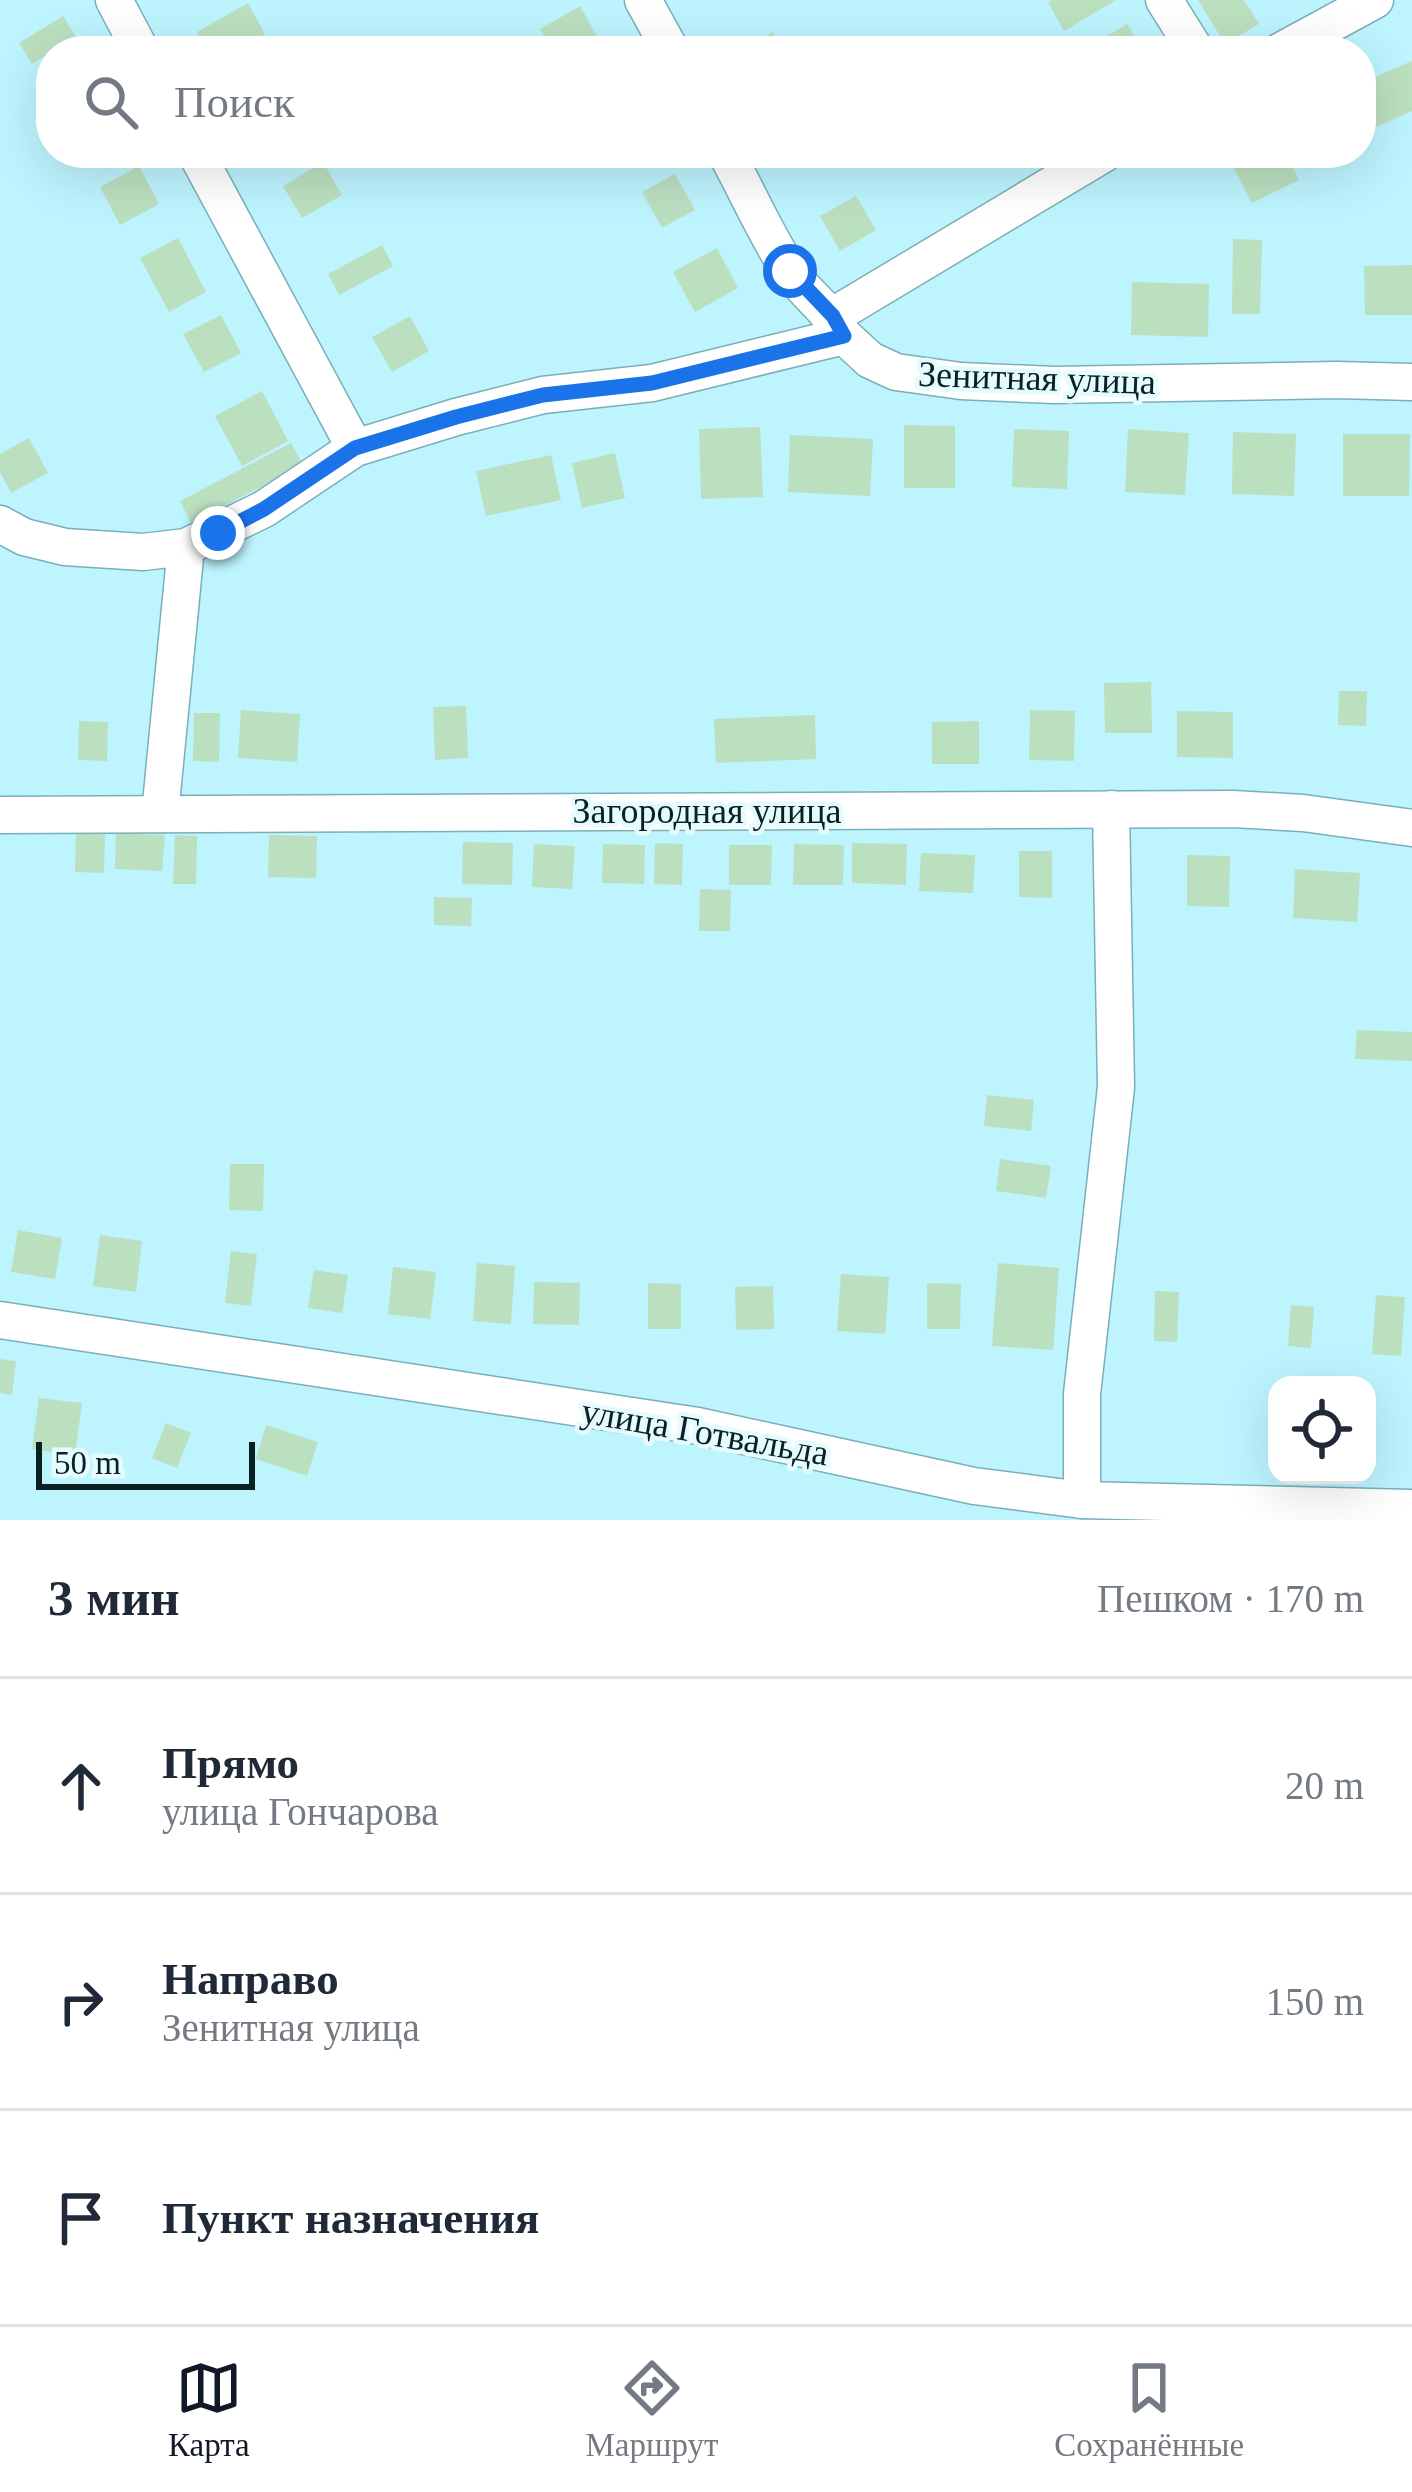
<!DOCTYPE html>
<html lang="ru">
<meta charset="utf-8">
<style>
body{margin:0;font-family:"Times New Roman",serif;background:#f2f2f3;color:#1f2937}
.controls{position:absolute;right:36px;bottom:36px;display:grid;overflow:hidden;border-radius:24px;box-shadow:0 12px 48px #0002}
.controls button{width:108px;height:108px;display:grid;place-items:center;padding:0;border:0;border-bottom:3px solid #e0e1e3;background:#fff;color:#1f2937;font:60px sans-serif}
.scale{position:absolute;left:36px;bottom:30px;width:219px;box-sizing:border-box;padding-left:12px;border:6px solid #0a2124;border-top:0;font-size:33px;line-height:42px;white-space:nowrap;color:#0a2124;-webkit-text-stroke:9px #e5fbfe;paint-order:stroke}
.stop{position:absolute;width:36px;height:36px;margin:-27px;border:9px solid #1a73e8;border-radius:50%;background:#fff}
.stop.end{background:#1a73e8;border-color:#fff;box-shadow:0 3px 12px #0008}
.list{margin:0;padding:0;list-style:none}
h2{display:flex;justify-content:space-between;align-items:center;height:156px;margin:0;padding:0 48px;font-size:51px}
h2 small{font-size:39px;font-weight:400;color:#747a83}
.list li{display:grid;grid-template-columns:78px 1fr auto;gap:36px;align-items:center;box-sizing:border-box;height:216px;padding:0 48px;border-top:3px solid #e0e1e3}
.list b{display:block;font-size:45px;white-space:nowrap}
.list p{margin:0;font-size:39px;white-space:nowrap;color:#747a83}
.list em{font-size:39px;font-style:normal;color:#747a83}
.icon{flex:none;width:66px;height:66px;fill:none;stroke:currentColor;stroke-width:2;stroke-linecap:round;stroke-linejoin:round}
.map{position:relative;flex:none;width:1412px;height:1520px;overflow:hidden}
.search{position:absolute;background:#fff;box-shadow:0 12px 48px #0002;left:36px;right:36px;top:36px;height:132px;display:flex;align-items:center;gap:30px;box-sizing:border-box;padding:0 42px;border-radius:48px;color:#747a83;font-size:45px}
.sheet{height:804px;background:#fff}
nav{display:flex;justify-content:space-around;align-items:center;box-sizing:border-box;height:168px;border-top:3px solid #e0e1e3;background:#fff;font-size:33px;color:#747a83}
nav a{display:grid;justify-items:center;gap:6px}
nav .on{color:#111827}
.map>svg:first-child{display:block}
</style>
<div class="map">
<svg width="1412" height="1520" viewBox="0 0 1412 1520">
<rect width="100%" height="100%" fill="#bdf4fe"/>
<g fill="#bbe0c0">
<polygon points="1052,0 1116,0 1064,31 1048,2"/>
<polygon points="1198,0 1244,0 1259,24 1225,44"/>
<polygon points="248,3 265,34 235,51 208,51 197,32"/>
<polygon points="580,6 603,47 596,51 552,51 540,29"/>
<polygon points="63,16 76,37 32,64 19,43"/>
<polygon points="1127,24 1143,51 1083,51"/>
<polygon points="773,32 783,51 737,51"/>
<polygon points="1412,61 1412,111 1367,131 1361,117 1361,83"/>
<polygon points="1245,153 1286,153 1299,180 1252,203 1230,161"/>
<polygon points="323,162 342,195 302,218 283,186"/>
<polygon points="139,166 159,204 120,225 100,187"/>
<polygon points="675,174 695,210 662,228 642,192"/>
<polygon points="856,196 876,230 840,251 820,216"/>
<polygon points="178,238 206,292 169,312 140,258"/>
<polygon points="1233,239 1262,240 1260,314 1232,314"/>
<polygon points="382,245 393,266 339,295 328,274"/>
<polygon points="717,248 738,288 695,312 673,272"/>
<polygon points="1412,265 1412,315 1365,315 1364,266"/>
<polygon points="1132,282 1209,284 1208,337 1131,335"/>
<polygon points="221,315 241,353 204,372 183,334"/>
<polygon points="410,316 429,351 392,372 372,337"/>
<polygon points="262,391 288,441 242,466 215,416"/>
<polygon points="904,425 955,426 955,488 904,488"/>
<polygon points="760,427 763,497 701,499 699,429"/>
<polygon points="1014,429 1069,431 1067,489 1012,487"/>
<polygon points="1128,429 1189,433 1185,495 1125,492"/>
<polygon points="1233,432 1296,434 1294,496 1232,494"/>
<polygon points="1343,434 1410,434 1409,496 1343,496"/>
<polygon points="790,435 873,439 870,496 788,492"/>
<polygon points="29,438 48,473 11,493 0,472 0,454"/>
<polygon points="291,443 303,465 191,523 180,501"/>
<polygon points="615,453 625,498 582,508 572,463"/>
<polygon points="551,455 561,500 486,516 476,471"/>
<polygon points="1151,682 1152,733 1105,733 1104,683"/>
<polygon points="1339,691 1367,691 1366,726 1338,725"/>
<polygon points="466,706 468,758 435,760 433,707"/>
<polygon points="241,710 300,714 297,762 238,758"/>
<polygon points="1030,710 1075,711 1074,761 1029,760"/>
<polygon points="1177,711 1233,712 1233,758 1177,757"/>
<polygon points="194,713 220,713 219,762 193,761"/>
<polygon points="815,715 816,759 716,763 714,719"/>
<polygon points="79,721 108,722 107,761 78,760"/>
<polygon points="979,721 979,764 932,764 932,722"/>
<polygon points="116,833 165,835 162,871 115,869"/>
<polygon points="76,834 105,834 104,873 75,872"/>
<polygon points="175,835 197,836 196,884 173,884"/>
<polygon points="269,835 317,836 316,878 268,877"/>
<polygon points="463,842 513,843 512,885 462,884"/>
<polygon points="655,843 683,844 682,885 654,884"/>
<polygon points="852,843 907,844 906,885 852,883"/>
<polygon points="534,844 575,846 572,889 532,887"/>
<polygon points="603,844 645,845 644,884 602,883"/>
<polygon points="794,844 844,845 843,885 793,885"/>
<polygon points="729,845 772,845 771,885 729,885"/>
<polygon points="1019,851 1052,851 1052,898 1019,897"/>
<polygon points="921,853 975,855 973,893 919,891"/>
<polygon points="1187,855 1230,856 1229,907 1187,906"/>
<polygon points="1295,869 1360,873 1357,922 1293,918"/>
<polygon points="700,889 731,890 730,931 699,931"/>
<polygon points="434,897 472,898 471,926 434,925"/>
<polygon points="1357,1030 1412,1032 1412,1061 1355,1059"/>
<polygon points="987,1095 1034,1100 1031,1131 984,1126"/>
<polygon points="1000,1159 1051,1166 1046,1198 996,1191"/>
<polygon points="230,1164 264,1164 263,1211 229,1210"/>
<polygon points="18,1230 62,1238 55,1279 11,1272"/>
<polygon points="100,1235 142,1241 136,1292 93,1286"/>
<polygon points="231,1251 257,1254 251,1306 225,1303"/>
<polygon points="477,1263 515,1266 511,1324 473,1321"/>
<polygon points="998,1263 1059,1268 1053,1350 992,1346"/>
<polygon points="393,1267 436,1272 430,1319 388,1314"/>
<polygon points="314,1270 348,1275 342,1313 308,1308"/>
<polygon points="841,1274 889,1277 885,1334 837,1331"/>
<polygon points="534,1282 580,1283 579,1325 533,1324"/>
<polygon points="648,1283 681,1284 681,1329 648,1329"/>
<polygon points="927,1283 961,1284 960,1329 927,1329"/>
<polygon points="773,1286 774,1329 736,1330 735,1287"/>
<polygon points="1155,1291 1179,1292 1177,1342 1154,1341"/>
<polygon points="1376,1295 1405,1297 1401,1356 1372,1354"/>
<polygon points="1291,1305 1314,1307 1311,1348 1288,1346"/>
<polygon points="0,1359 16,1361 12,1395 0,1393"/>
<polygon points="39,1398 82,1403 75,1455 32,1449"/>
<polygon points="166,1423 191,1433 177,1468 152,1458"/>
<polygon points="266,1425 318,1442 307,1476 256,1459"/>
</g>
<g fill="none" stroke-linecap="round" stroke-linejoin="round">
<defs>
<g id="minor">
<polyline points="114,0 141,51"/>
<polyline points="643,0 671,51"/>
<polyline points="1164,0 1196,51"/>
<polyline points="1281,51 1375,0"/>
<polyline points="196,153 355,448"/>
<path d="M 726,153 C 747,191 765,233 789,270 C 805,294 829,309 843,335"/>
<polyline points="833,316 1105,153"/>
<polyline points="0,524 24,537 65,547 143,552 186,547 264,509 355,448 456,417 543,395 652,383 844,336 870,360 896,372 961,381 1054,385 1337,380 1412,382"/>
<polyline points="160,814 186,547"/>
<polyline points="0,815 1233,809 1303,813 1412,828"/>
<polyline points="0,1320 698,1426 974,1486 1082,1500 1412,1508"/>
<polyline points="1082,1500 1082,1394 1116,1087 1111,809"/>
</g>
</defs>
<use href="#minor" stroke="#7aafb9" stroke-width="39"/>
<use href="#minor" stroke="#fff" stroke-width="36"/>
</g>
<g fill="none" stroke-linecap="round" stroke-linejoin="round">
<polyline stroke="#1a73e8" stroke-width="15" points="218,533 264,509 355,448 456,417 543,395 652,383 844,336 833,316 790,271"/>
</g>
<g text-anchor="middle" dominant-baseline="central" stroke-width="9" stroke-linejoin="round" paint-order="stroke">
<g font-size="36" fill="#0a2124" stroke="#e5fbfe">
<text transform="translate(1037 378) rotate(2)">Зенитная улица</text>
<text x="707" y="811">Загородная улица</text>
<text transform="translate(705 1432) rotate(10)">улица Готвальда</text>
</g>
</g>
</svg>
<div class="controls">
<button><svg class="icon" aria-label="locate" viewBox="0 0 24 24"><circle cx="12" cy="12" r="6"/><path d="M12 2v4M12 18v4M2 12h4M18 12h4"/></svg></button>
</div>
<div class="scale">50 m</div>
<div class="stop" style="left:790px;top:271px"></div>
<div class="stop end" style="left:218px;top:533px"></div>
<div class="search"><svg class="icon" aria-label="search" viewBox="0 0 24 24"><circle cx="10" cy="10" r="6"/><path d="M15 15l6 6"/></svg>Поиск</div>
</div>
<section class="sheet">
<h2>3 мин<small>Пешком · 170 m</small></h2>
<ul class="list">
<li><svg class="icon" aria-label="ahead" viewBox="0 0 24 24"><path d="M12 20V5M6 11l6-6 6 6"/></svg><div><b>Прямо</b><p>улица Гончарова</p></div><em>20 m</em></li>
<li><svg class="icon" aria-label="right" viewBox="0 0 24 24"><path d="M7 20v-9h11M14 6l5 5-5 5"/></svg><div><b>Направо</b><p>Зенитная улица</p></div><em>150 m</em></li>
<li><svg class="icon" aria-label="arrive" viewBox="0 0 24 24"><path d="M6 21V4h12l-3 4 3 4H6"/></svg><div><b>Пункт назначения</b></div></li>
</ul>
</section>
<nav>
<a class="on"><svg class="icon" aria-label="map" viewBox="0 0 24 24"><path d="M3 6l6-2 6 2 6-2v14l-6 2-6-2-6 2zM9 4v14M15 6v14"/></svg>Карта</a>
<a><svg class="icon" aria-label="directions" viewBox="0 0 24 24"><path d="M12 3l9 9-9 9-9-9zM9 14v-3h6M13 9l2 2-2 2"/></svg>Маршрут</a>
<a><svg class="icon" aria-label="saved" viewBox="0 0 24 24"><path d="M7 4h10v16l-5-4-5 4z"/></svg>Сохранённые</a>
</nav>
